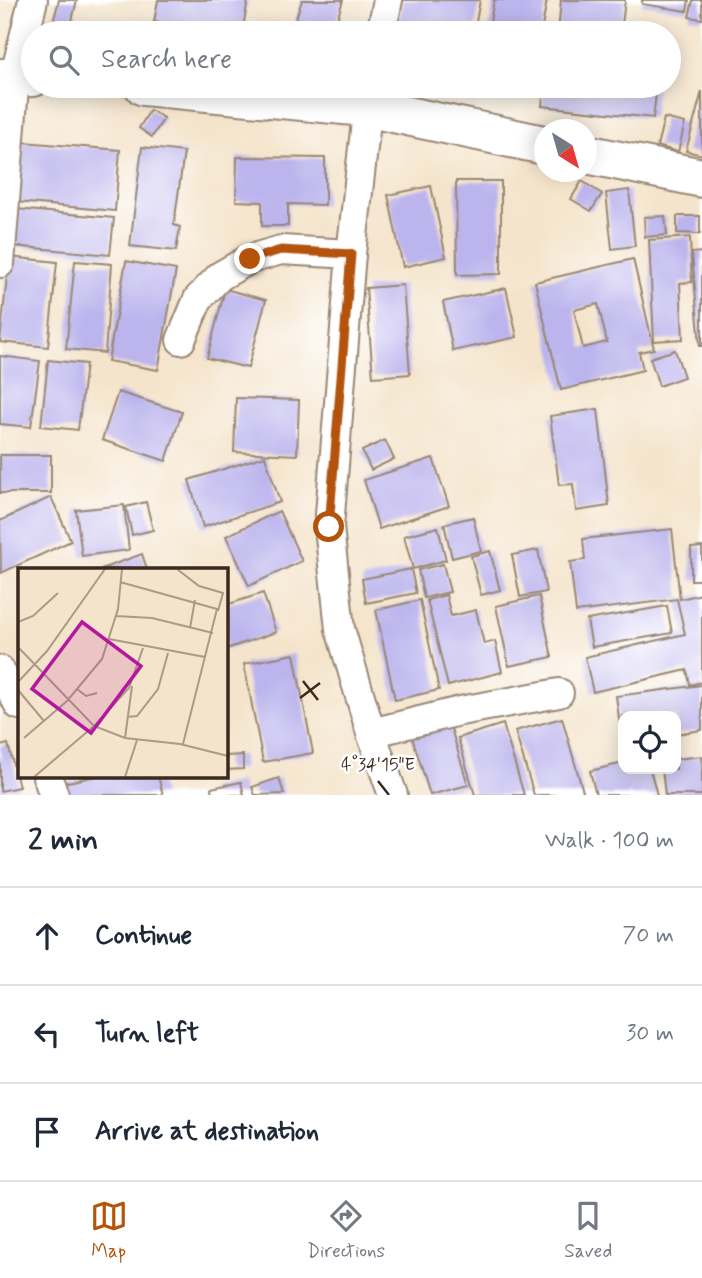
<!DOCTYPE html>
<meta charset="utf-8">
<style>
body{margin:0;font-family:Mynerve,sans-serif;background:#f2f2f3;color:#1f2937}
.controls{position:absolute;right:21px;bottom:21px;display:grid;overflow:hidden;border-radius:14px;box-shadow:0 4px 18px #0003}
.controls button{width:63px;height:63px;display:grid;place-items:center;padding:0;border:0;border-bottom:2px solid #e0e1e3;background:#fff;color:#1f2937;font:35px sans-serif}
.compass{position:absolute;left:534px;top:119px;width:63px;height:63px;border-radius:50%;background:#fff;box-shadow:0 4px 18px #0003;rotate:143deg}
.stop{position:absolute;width:21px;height:21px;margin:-16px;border:5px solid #b45309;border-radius:50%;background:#fff}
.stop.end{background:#b45309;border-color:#fff;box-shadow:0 2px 7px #0008}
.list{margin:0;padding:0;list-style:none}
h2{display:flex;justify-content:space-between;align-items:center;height:91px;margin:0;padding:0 28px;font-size:30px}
h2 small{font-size:23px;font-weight:400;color:#747a83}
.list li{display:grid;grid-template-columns:46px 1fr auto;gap:21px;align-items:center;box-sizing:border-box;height:98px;padding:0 28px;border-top:2px solid #e0e1e3}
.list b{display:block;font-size:26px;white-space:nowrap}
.list em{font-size:23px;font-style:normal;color:#747a83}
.icon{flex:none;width:38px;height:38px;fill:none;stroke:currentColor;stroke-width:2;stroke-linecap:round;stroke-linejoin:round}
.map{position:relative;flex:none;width:702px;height:795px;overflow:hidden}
.search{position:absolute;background:#fff;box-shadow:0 4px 18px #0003;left:21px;right:21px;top:21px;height:77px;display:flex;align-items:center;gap:18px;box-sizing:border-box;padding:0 24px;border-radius:38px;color:#747a83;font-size:26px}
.sheet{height:385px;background:#fff}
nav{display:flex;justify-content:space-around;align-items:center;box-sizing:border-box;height:98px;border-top:2px solid #e0e1e3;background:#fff;font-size:19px;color:#747a83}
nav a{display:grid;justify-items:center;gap:4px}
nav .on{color:#b45309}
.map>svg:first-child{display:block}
</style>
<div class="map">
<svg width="702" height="795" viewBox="0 0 702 795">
<rect width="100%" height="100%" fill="#fff"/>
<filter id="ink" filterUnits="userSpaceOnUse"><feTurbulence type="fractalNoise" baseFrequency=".0143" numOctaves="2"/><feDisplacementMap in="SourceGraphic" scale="14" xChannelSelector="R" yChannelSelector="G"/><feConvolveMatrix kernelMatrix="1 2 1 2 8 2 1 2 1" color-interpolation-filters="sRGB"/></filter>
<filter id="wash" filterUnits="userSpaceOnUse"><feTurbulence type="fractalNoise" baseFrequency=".00686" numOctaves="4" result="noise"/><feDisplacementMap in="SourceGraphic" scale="28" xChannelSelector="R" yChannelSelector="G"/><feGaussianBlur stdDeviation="1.57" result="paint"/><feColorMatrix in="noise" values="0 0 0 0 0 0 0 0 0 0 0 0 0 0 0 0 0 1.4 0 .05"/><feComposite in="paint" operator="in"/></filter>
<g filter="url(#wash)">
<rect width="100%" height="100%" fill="#f4e4cb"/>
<g id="blocks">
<g fill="#bbb4ed" fill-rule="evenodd">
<polygon points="59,0 77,0 69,33 50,33"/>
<polygon points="158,0 248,0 242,33 216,33 154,22"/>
<polygon points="302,0 343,0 333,33 291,33"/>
<polygon points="403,0 480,0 474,33 397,33"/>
<polygon points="494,0 547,0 541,33 488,33"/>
<polygon points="561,0 625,0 621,33 558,33"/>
<polygon points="642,0 689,0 687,11 642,4"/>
<polygon points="693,0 702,0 702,19 689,17"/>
<polygon points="497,86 531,86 530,93"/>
<polygon points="544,86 657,86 653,118 542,106"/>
<polygon points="702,91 702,155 686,151"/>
<polygon points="150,110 164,118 152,137 139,128"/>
<polygon points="664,118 685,123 678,152 657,146"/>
<polygon points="23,142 120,150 115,211 17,202"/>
<polygon points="142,147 184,152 174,225 180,227 176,251 130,246"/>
<polygon points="237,157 325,158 325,205 288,204 288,226 262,226 262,202 236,201"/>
<polygon points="456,181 501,181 501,274 457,275"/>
<polygon points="582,181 602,194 591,211 571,199"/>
<polygon points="431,186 446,257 403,267 388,195"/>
<polygon points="629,190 635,246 612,249 606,193"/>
<polygon points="16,209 114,218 110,255 13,246"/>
<polygon points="665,216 667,235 645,237 644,217"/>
<polygon points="677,216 700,216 700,234 677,233"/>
<polygon points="690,237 692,282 680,283 683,339 654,341 649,240"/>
<polygon points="702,252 702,346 700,346 692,253"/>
<polygon points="9,257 57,262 48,347 0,342"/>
<path d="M 633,259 L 654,349 L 639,352 L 643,370 L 561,390 L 535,282 ZM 598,304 L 607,342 L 583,348 L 574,310 Z"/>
<polygon points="75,261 112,264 105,353 66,349"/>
<polygon points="126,261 176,270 158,370 108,361"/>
<polygon points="403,285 410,374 373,377 366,288"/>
<polygon points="506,288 517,337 453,351 443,302"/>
<polygon points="225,289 266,300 248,368 207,358"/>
<polygon points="675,350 684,377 659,386 650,358"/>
<polygon points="0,356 40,361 31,427 0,424"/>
<polygon points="48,360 86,364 78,430 41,426"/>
<polygon points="118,392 182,412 166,461 102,440"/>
<polygon points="236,398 299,400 297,455 234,452"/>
<polygon points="598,409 609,506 576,511 573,484 559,485 550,416"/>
<polygon points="385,440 394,459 371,470 362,451"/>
<rect x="0" y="455" width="51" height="38"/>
<polygon points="265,456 280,502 203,527 189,480"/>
<polygon points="433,458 449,506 379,529 364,480"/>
<polygon points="51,497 71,541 1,573 0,521"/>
<polygon points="146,502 153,530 132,535 126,507"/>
<polygon points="124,505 129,550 82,556 76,510"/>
<polygon points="279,511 302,561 249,586 226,536"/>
<polygon points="473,517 481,551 452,558 444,524"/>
<polygon points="438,527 446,560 413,569 404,536"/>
<polygon points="672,529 680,599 702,594 702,682 690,685 687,670 593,692 585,657 685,634 677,599 576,612 570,562 585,560 583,539"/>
<polygon points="702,547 702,580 691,580 691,548"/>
<polygon points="538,550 546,592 520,597 512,555"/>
<polygon points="490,551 500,590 481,595 471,556"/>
<polygon points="142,554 147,569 101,569"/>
<polygon points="443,564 450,592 424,598 418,570"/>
<polygon points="411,569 416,593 366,603 362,579"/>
<polygon points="263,593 276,632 226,649 226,605"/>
<polygon points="446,595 451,616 476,610 484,644 495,641 502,672 448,686 427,600"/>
<polygon points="539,596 552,657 509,666 496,606"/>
<polygon points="420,600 439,690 395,700 376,610"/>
<polygon points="667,606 672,633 592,647 587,620"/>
<polygon points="294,654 313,753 263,762 244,664"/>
<polygon points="702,685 702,730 676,734 676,716 623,716 622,741 616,696"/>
<polygon points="447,715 468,785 430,795 409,727"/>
<polygon points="562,718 584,795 534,795 515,731"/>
<polygon points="503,724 524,795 475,795 458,738"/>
<polygon points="8,744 19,787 0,791 0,746"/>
<polygon points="243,755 243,769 226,770 226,756"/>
<polygon points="702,756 702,795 665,795 662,769 676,769 676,759"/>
<polygon points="623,763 623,769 650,769 657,795 596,795 590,771"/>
<polygon points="96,776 158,776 163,795 65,795 63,783"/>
<polygon points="279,778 284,794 255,795 252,787"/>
<polygon points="241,782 244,795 212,795 211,788"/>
</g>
</g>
</g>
<g filter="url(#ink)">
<use href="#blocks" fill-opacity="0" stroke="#988774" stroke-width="2"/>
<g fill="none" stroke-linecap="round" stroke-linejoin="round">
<defs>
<g id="street">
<polyline points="381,33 388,0"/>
<polyline points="370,86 351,254 329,527 340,629 371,733 393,795"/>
<polyline points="0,263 15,75 33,0"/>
<polyline points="181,340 198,299 220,276 250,259 281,250 351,254"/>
<polyline points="0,670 19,705"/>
<polyline points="371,733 460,711 559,693"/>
<polyline points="47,776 54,795"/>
</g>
<g id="secondary">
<polyline points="0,78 33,77"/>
<polyline points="144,86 365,107 544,145"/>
<polyline points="586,154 702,178"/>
</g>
</defs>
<use href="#street" stroke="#988774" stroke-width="32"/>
<use href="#secondary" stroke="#988774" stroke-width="42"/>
<use href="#street" stroke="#fff" stroke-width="28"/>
<use href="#secondary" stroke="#fff" stroke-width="38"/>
</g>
</g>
<g fill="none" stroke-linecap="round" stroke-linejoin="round" filter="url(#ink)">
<polyline stroke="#b45309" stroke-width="9" points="250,259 281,250 351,254 329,527"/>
</g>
<path fill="none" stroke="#3b2a1e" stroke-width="2.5" d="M 303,681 L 318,700M 300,698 L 320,683M 378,781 L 389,795"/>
<g transform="translate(18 568)">
<rect width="210" height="210" fill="#f4e4cb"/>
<path fill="none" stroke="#aa9a86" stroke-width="2" d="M 159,1 L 181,18 L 205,25 L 200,43M 102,14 L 199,41 L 165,176M 98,48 L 134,50 L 195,65M 0,54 L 15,48 L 40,25M 172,60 L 177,32M 91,71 L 187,89M 0,79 L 76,158 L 107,170 L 162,176 L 210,188M 0,114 L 29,83 L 87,1M 59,121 L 68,128 L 79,125M 0,122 L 26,153M 109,149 L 119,148 L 140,121 L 150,85M 6,170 L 49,133 L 84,91 L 100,41 L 104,1M 107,170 L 114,118M 16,209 L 76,158 L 111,120 L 125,80M 107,209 L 119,172"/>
<path fill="#b5179e" fill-opacity="0.15" stroke="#b5179e" stroke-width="3.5" d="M 64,54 L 123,98 L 73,165 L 14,121 Z"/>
<rect width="210" height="210" fill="none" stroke="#3b2a1e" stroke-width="3.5"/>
</g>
<g font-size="18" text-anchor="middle" fill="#3b2a1e" stroke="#fff" stroke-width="5" stroke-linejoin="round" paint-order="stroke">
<text x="378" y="770">4°34'15"E</text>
</g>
</svg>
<div class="controls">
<button><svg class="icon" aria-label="locate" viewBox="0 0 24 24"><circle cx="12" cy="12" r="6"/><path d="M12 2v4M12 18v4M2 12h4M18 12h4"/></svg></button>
</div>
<svg class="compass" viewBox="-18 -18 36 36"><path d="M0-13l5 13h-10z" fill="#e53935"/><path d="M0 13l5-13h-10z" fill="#747a83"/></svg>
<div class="stop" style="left:329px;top:527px"></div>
<div class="stop end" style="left:250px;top:259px"></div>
<div class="search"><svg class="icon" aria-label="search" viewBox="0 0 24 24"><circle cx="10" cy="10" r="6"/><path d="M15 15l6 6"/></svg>Search here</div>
</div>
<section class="sheet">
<h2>2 min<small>Walk · 100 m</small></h2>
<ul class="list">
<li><svg class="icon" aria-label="ahead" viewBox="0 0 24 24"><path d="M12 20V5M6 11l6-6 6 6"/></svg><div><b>Continue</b></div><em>70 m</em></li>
<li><svg class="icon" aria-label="left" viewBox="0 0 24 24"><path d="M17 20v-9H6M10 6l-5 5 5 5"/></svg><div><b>Turn left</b></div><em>30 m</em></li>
<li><svg class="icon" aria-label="arrive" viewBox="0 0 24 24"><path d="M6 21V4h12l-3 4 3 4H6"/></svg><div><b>Arrive at destination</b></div></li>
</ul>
</section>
<nav>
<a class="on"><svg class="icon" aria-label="map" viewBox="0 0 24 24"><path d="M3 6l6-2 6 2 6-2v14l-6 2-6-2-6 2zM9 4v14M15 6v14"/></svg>Map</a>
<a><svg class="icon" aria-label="directions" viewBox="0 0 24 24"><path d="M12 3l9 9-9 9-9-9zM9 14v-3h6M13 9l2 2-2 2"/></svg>Directions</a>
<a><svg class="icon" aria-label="saved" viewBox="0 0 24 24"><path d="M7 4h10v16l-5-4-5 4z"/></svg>Saved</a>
</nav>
